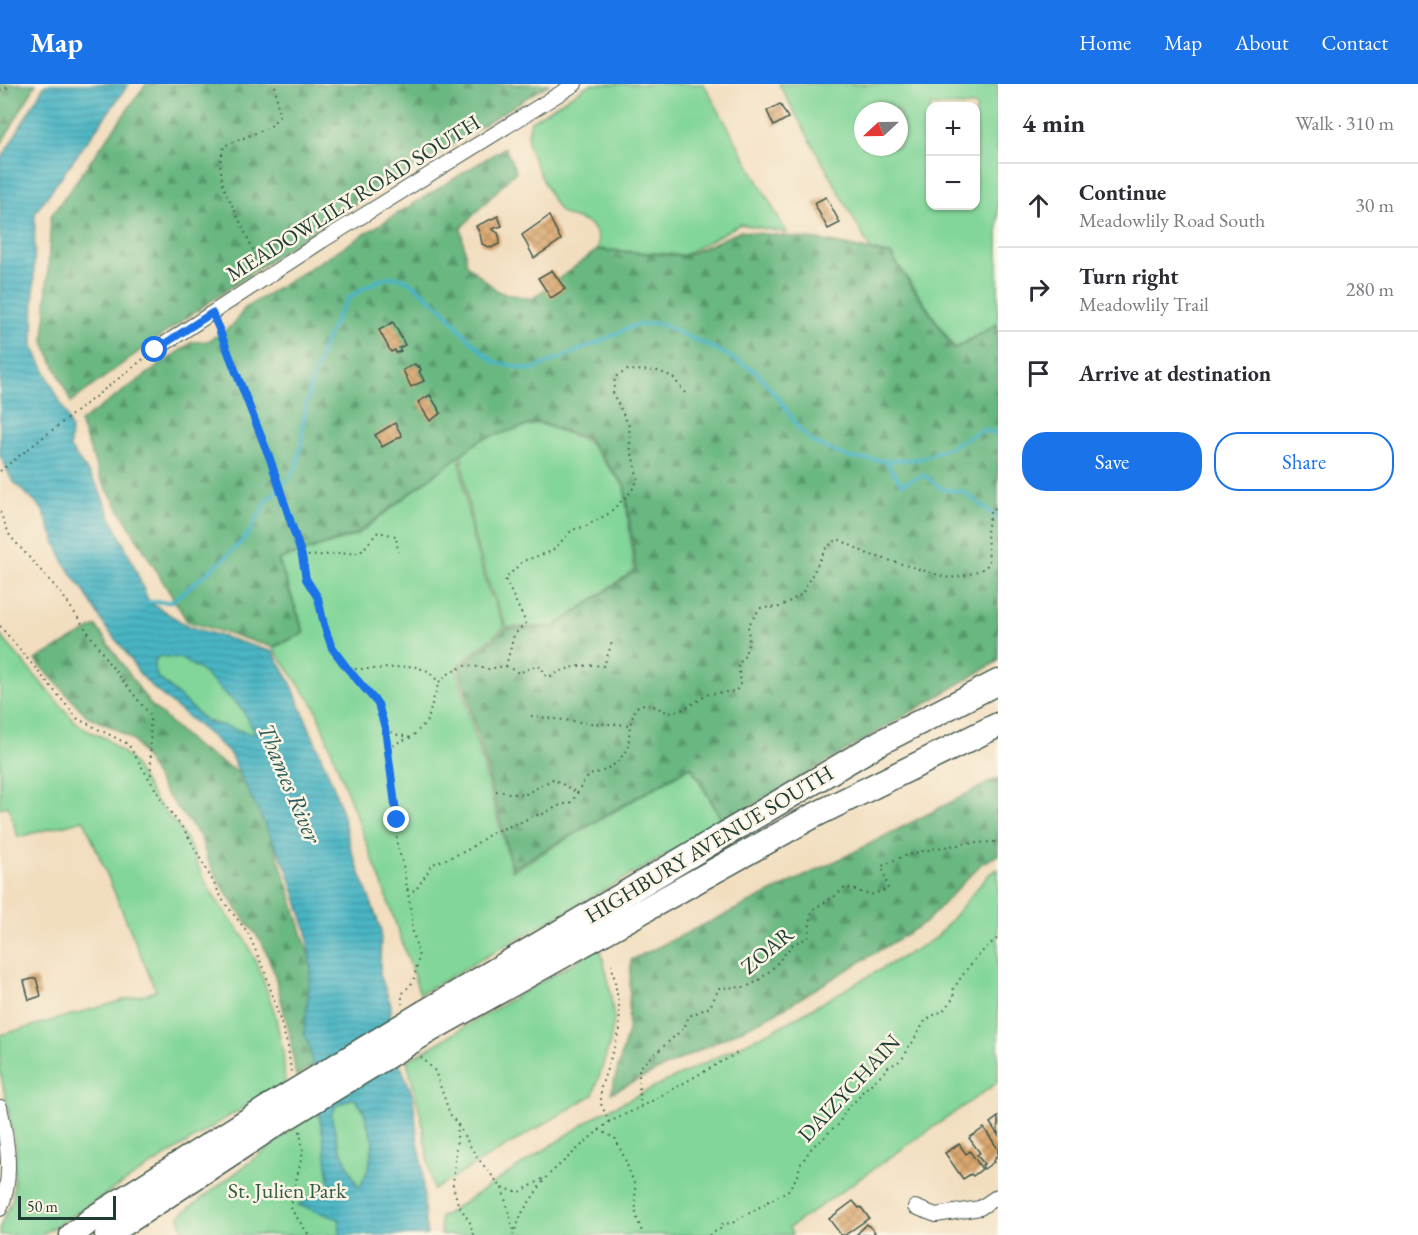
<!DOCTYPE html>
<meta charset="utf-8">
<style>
body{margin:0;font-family:"EB Garamond",serif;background:#f2f2f3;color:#2b2b33}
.controls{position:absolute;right:18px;top:18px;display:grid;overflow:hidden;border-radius:12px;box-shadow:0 2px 4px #0004}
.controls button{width:54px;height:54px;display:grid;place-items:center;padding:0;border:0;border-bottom:2px solid #e1e1e2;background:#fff;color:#2b2b33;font:30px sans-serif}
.compass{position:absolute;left:854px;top:18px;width:54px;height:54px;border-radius:50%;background:#fff;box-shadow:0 2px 4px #0004;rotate:248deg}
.scale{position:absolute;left:18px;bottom:15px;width:98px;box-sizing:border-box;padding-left:6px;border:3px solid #1f3d34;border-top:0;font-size:16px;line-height:21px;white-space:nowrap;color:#1f3d34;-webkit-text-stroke:4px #fcf5e5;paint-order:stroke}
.stop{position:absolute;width:18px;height:18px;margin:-14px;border:4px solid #1a73e8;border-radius:50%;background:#fff}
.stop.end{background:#1a73e8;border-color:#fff;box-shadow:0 2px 6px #0008}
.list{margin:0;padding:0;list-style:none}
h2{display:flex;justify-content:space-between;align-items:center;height:78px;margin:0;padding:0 24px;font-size:26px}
h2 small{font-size:20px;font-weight:400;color:#7c7c81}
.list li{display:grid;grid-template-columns:39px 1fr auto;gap:18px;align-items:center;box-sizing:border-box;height:84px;padding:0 24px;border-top:2px solid #e1e1e2}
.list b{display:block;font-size:22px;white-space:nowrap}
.list p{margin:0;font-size:20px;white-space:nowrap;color:#7c7c81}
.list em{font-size:20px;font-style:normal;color:#7c7c81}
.actions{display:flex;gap:12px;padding:18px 24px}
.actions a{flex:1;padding:14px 0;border:2px solid #1a73e8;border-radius:24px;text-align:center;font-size:21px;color:#1a73e8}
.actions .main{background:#1a73e8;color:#fff}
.icon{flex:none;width:33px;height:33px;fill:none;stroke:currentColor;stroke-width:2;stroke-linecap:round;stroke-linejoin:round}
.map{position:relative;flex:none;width:998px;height:1151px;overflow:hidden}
header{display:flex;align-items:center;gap:36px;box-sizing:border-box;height:84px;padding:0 30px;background:#1a73e8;color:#fff}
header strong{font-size:28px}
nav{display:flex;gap:33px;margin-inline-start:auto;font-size:21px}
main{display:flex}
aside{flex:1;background:#fff}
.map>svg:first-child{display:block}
</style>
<header>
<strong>Map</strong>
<nav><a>Home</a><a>Map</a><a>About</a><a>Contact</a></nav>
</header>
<main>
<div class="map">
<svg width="998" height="1151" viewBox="0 0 998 1151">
<defs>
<pattern id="forest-firs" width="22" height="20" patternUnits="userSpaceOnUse" patternTransform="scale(1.5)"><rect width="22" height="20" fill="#69b781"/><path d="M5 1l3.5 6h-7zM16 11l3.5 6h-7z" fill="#56966a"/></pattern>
<pattern id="water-rules" width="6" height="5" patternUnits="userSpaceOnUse" patternTransform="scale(1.5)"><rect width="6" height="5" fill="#49b5c4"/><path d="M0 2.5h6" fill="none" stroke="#3c94a0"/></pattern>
<pattern id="building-cross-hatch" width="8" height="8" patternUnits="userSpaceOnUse" patternTransform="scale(1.5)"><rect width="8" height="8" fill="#dba66c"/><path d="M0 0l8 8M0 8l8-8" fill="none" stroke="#b1885a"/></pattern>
</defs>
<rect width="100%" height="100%" fill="#fcf5e5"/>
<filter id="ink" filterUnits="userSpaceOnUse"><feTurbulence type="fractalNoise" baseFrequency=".0167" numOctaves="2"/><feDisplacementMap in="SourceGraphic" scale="12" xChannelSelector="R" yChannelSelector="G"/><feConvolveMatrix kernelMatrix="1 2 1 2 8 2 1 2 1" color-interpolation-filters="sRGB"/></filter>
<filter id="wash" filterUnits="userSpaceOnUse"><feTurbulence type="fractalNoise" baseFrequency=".008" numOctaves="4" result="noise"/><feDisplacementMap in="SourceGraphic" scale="24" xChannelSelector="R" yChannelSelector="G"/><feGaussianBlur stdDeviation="1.35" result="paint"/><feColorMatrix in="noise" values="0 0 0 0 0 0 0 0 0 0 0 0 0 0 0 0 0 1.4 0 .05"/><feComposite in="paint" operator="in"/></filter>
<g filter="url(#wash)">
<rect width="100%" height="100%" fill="#f2debf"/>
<g fill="#82d699" stroke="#508a66" stroke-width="1.5" fill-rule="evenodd">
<path d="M 590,0 L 704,0 L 787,149 L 740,140 L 684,171 L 598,165 C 599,158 599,153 595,147 C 588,133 570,137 560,127 C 554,122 529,68 528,60 C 527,52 529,45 531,37 Z"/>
<path d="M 779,0 L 998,0 L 998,239 L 955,264 L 891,170 L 871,166 ZM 930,22 L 976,22 L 976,122 L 930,122 ZM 863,27 L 899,27 L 899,63 L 863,63 Z"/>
<polygon points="538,339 587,357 624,402 634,486 553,543 507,543 489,501 474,452 461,371 480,356"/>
<polygon points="459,372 472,452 487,502 505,543 456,583 512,787 691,683 723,739 420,910 382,800 315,623 273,564 305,549 279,476 357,451"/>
<polygon points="0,551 73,636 88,647 105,654 131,676 155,716 178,743 189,760 204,796 217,817 245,855 260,887 275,930 283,968 285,1000 231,1031 41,1151 0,1151 0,1143 13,1114 16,1063 0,987 0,951 156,907 84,736 18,753 8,722 0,724"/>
<polygon points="160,572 180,574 199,585 242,625 257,652 206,637 157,592 154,582 156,575"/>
<polygon points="998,785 998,998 789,1144 793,1151 441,1151 440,1134 601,1029 779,943 936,854 989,790"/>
<polygon points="600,863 609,899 614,936 610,959 593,1011 433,1106 421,1032 407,977"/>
<polygon points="354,1014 363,1025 373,1058 369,1083 360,1104 357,1101 339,1062 331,1032 336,1022"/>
<polygon points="318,1026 343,1151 184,1151 179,1132"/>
</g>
<g fill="url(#forest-firs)" stroke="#447a5a" stroke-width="1.5">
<polygon points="0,0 36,0 0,62"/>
<polygon points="146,0 549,0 312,147 149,260 71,318 44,258 51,132"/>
<polygon points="505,63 516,87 461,144 467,181 499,208 532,215 597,166 685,172 740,147 826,157 891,171 954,265 998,240 998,577 724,738 691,682 513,784 459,583 506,545 554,544 636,486 625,402 588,355 538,338 480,356 356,450 278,476 304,549 272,563 187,537 100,394 80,338 192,258 208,257 232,242 245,224"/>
<polygon points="96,542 149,619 198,664 252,697 288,802 319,905 325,975 296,992 289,947 274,888 262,858 239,828 220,799 208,776 200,752 163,706 147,677 133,656 114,644 87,632 35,576"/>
<polygon points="998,694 998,771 982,779 925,839 774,930 611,1009 628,947 631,876 846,772"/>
</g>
<path fill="url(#water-rules)" stroke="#34797c" stroke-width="1.5" fill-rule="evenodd" d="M 45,0 L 129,0 L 35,129 L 33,262 L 67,332 L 71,345 L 70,364 L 97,401 L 110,431 L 132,477 L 149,518 L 188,542 L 273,568 L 290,597 L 333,701 L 342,729 L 351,765 L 381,845 L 380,890 L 391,921 L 390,938 L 398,975 L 413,1012 L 418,1059 L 422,1076 L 425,1138 L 427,1151 L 340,1151 L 339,1135 L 298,1121 L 330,1101 L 310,964 L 304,950 L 311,884 L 307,848 L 287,785 L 230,670 L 213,654 L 153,604 L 139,589 L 125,567 L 106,544 L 84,507 L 64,479 L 42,425 L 12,396 L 0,371 L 0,77 ZM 160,572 L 180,574 L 199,585 L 242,625 L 256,651 L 206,637 L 157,592 L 154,582 L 156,575 ZM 353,1014 L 363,1025 L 373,1058 L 369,1083 L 360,1103 L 357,1101 L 339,1062 L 331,1032 L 336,1022 Z"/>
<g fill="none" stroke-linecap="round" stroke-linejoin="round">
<g stroke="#49b5c4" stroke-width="4">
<polyline points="885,377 902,400 924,391 942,405 964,408 998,434"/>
<polyline points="149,518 171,518 224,475 248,451 267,416 290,394 296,383 301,360 303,339 310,304 324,261 338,231 349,214 364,204 380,196 390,193 403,194 414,201 443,225 467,253 494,278 531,286 599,258 633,242 657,239 716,265 757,288 781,318 798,343 812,358 850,374 889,377 920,375 952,362 982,346 998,349"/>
</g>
</g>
<g id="blocks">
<g fill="url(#building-cross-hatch)">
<polygon points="780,20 788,34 774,42 767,27"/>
<polygon points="826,113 840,139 828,145 814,119"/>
<polygon points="498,132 502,142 492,145 498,149 500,155 499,160 491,164 482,160 480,150 476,142"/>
<polygon points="549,132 561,156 534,174 522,151"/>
<polygon points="552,186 565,205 551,214 538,194"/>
<polygon points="393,238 405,261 399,264 401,267 396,269 395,266 391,268 379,246"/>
<polygon points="415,280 417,283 419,281 421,286 419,287 424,297 411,303 403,286"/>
<polygon points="430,311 441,329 430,337 418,318"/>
<polygon points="395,339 402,352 382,363 375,351"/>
<polygon points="36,894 41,912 29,916 24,897"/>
<polygon points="998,1033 998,1051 990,1039"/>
<polygon points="984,1044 998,1065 998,1071 995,1073 996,1074 993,1077 994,1078 984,1085 982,1081 984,1080 977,1071 980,1069 969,1054"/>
<polygon points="959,1060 966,1070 970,1067 982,1085 973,1092 971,1090 963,1095 945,1069"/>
<polygon points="853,1117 859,1124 861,1123 869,1134 845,1151 841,1151 829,1135"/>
<polygon points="867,1140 875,1148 873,1150 875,1151 856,1151"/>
</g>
</g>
</g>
<g filter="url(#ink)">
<use href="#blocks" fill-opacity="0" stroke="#3f5549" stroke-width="1.5"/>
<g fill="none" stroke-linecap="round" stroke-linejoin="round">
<defs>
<g id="minor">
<polyline points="155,266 322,157 575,0"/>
<path d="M 0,1023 C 7,1054 14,1095 0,1125"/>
<polyline points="915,1123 936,1131 980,1124 998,1112"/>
</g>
<g id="motorway">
<polyline points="425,928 879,659 998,598"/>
<polyline points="435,943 811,733 998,641"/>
<polyline points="72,1151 92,1135 274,1020"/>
<polyline points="107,1151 279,1038"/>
</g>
</defs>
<use href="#minor" stroke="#3f5549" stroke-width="16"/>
<use href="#motorway" stroke="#3f5549" stroke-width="27"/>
<g stroke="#3f5549" stroke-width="2" stroke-dasharray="1.5 4.5" stroke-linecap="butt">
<polyline points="0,6 7,4 7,0"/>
<polyline points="261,182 223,102 220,79 224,62 270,43 279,32 275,0"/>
<polyline points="217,240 270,375 302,472 306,495 318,514 324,541 332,564 347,584 378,620 385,644 397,736 397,760 403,781 412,832 412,844 419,873 413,898 402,910 402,920"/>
<polyline points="0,387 146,273"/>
<polyline points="0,428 10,452 61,509 109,579 150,631 151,694"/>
<path d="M 302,472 C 321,472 340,469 360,469 L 378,448 L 396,452 L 398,468"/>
<polyline points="0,542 78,635 128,660 165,721 187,750 224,818 248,849 266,890 288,963 291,988"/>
<path d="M 506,582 L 519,589 L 535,582 L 542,583 L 544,591 L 552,592 C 568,582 586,580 604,582 L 613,555"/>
<polyline points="349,585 377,585 413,582 428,587 439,598"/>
<polyline points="531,632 588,639 630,641"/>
<polyline points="386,645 398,651 409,653"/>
<polyline points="389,666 396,659 412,653 428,636 433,616 439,598 451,588 467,581 488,585 506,582 514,551 526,539 505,495 523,477 552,467 572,446 586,442 608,430 630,409 638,396 630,361 629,342 613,310 615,293 628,286 658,287 673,293 685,309"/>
<polyline points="496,707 524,711 553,695 578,709"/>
<polyline points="407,805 415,807 433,780 466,767 493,748 519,739 533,732 543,730 558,722 572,718 584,697 590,691 603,687 617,679 628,664 630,641 636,623 647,619 669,629 684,625 709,610 736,607 741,598 738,581 744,573 749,558 748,542 760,524 780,523 802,510 826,464 838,455 868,470 949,494 967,491 985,484 989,479 987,448 990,429 998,421"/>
<polyline points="421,973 435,987 450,1030 458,1041 453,1101 458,1120 471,1140 473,1151"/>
<path d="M 641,1023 L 639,1003 L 639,984 L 684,944 L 689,932 L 710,923 L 719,904 L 746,903 L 758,897 L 774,883 L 793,860 L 808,854 L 812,826 L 835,812 L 846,803 L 870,811 L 888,805 L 882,782 C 891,778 900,773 908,771 C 934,763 972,758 998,758"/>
<polyline points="609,1038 601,1020 601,1003 620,946 619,921 611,876"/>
<polyline points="458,1041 476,1072 502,1104 520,1108 546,1093"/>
<polyline points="599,1046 615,1054 625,1075 635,1102 636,1131 643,1151"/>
<polyline points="300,1047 303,1068 294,1105 291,1125 309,1151"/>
<polyline points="502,1104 514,1147"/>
<polyline points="513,1151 523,1127 547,1092 599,1046 609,1038 641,1023 739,968"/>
<path d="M 709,1151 L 722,1144 L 722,1140 L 733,1139 C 737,1134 741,1134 746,1131 C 754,1127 760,1122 769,1119 L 768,1117 C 775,1116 779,1110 787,1108 L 798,1091 L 800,1081 L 813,1062 L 822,1056 L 832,1045 L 838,1041 L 846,1026 L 859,1013 L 860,1010 L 884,988 L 886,984 C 897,979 905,976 908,963 L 911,961 L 925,937 L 937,929 L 942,928 L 954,913 L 953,906 C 965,886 979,868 998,854"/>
</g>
<use href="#minor" stroke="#fff" stroke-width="14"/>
<use href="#motorway" stroke="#fff" stroke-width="24"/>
<defs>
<g id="motorway-bridge">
<polyline points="274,1020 425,928"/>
<polyline points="279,1038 435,943"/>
</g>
</defs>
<use href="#motorway-bridge" stroke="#3f5549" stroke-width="27" stroke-linecap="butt"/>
<use href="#motorway-bridge" stroke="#fff" stroke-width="24"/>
</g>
</g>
<g fill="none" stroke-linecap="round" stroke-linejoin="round" filter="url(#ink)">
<polyline stroke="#1a73e8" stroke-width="8" points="155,266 212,229 219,245 270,375 302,472 306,495 318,514 324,541 332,564 347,584 378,620 385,644 397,736"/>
</g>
<g text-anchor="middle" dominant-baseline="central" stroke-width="5" stroke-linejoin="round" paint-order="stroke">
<g font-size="22" fill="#1f3d34" stroke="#fcf5e5">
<text transform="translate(353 114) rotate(-32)">MEADOWLILY ROAD SOUTH</text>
<text transform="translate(709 760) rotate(-31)">HIGHBURY AVENUE SOUTH</text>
<text transform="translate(767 866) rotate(-40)">ZOAR</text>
<text transform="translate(849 1004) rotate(-47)">DAIZYCHAIN</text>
</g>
<g font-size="22" fill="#335c48" stroke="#fcf5e5">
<text x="287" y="1106">St. Julien Park</text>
</g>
<g font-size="24" font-style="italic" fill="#2a5b58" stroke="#fcf5e5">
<text transform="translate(290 699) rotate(67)">Thames River</text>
</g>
</g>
</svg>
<div class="controls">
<button>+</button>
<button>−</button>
</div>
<svg class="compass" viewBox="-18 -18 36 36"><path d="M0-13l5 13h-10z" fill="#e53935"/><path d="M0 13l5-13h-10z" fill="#7c7c81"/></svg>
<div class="scale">50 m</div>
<div class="stop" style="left:155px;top:266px"></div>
<div class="stop end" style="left:397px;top:736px"></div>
</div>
<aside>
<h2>4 min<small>Walk · 310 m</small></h2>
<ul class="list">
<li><svg class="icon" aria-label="ahead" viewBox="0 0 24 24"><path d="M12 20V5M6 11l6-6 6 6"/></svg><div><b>Continue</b><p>Meadowlily Road South</p></div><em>30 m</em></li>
<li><svg class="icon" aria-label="right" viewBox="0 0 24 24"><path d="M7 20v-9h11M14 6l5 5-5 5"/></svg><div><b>Turn right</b><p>Meadowlily Trail</p></div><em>280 m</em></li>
<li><svg class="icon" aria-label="arrive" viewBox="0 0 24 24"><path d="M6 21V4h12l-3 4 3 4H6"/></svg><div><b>Arrive at destination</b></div></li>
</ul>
<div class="actions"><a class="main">Save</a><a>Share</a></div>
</aside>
</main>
